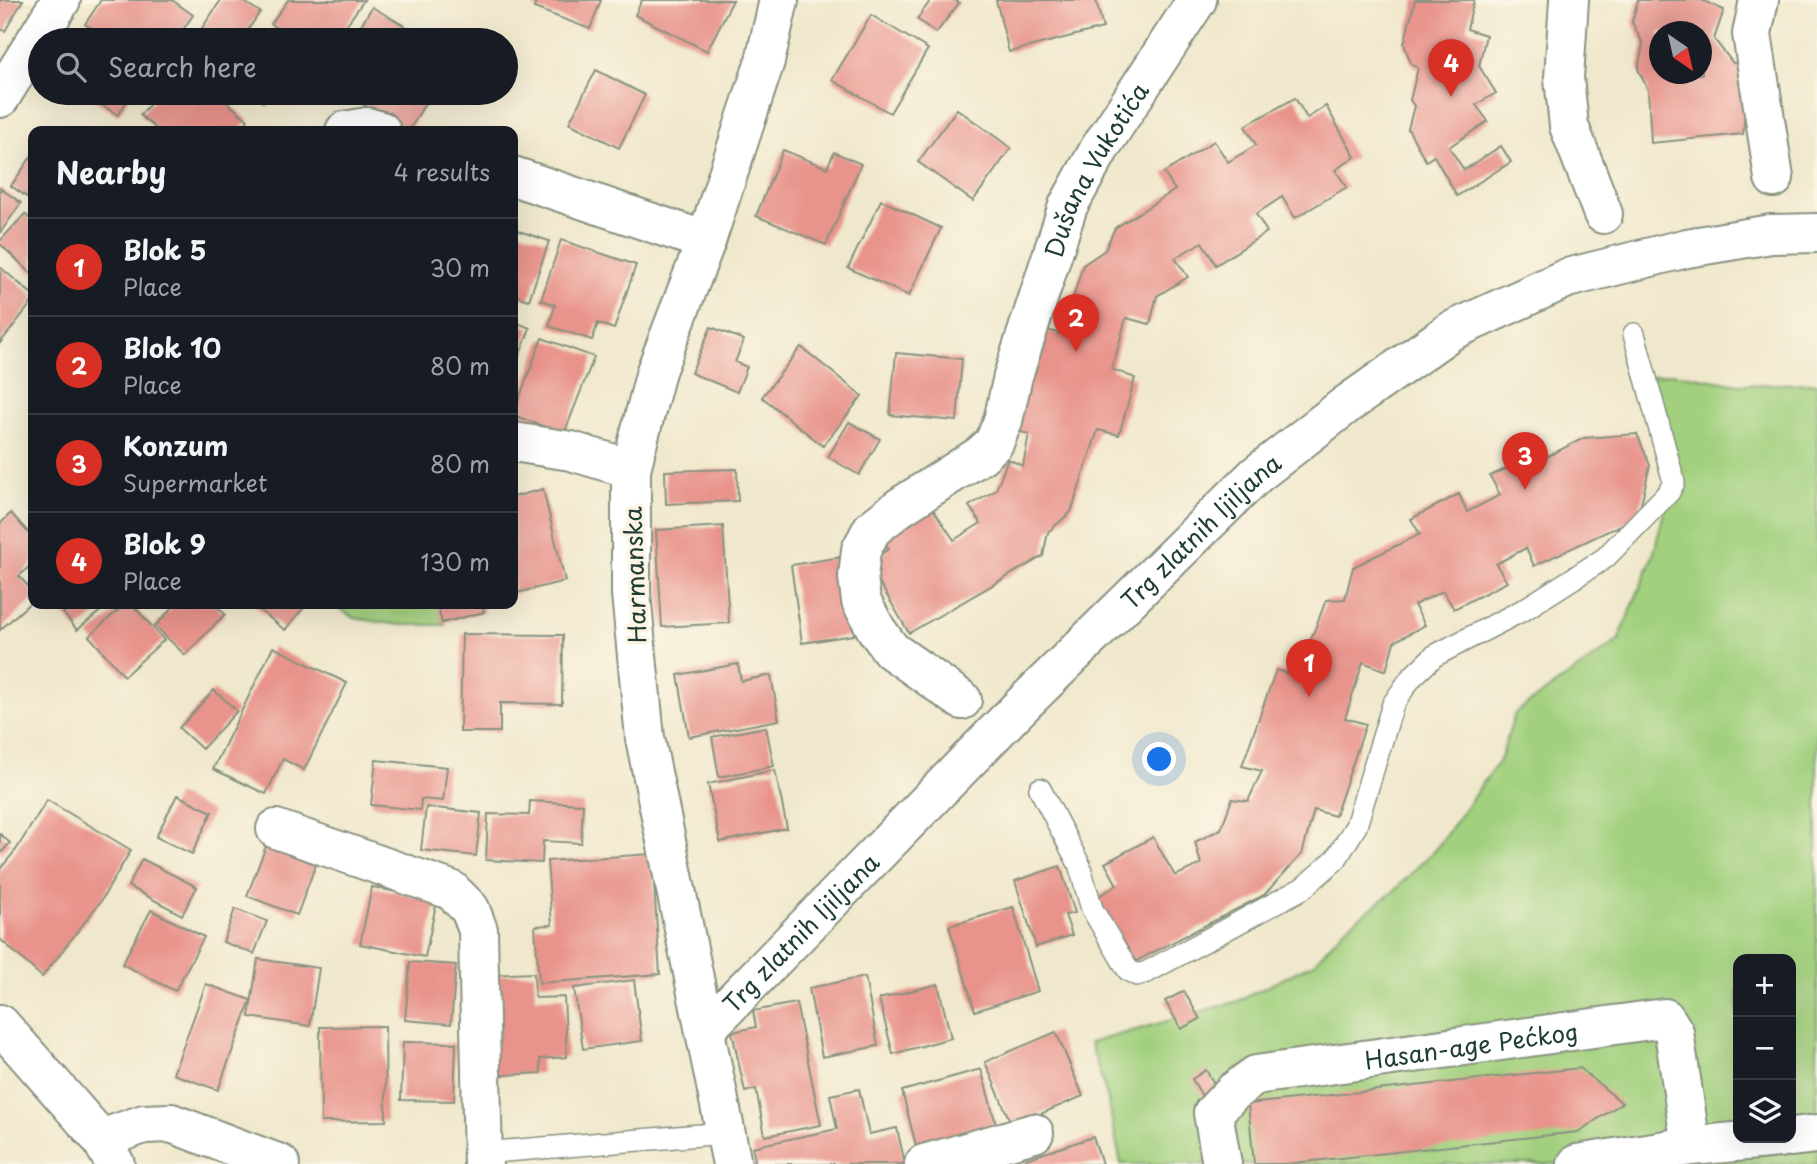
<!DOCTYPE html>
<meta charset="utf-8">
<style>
body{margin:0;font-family:"Playpen Sans",sans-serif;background:#20242c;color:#f1f3f6}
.controls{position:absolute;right:21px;bottom:21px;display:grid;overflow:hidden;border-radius:14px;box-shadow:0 7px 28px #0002}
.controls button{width:63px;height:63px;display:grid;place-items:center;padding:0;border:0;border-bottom:2px solid #363941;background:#171b24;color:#f1f3f6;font:35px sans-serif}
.compass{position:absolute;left:1649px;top:21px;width:63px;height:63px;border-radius:50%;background:#171b24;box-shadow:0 7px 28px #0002;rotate:146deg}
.you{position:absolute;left:1160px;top:760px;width:24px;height:24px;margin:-18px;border:5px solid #fff;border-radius:50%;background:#1a73e8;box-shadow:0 0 0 10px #1a73e833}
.badge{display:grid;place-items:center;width:46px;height:46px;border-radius:50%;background:#d93025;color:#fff;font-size:23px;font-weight:700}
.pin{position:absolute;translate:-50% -58px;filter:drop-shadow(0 2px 4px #0008)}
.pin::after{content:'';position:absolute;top:37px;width:24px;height:21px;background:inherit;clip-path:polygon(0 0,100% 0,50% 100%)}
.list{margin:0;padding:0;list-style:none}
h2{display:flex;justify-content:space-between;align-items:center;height:91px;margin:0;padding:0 28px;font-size:30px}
h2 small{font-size:23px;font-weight:400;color:#9ea1a6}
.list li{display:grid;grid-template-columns:46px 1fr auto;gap:21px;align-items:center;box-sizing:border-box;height:98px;padding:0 28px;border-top:2px solid #363941}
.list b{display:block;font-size:26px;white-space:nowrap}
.list p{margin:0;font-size:23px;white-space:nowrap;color:#9ea1a6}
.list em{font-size:23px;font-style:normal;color:#9ea1a6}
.icon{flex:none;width:38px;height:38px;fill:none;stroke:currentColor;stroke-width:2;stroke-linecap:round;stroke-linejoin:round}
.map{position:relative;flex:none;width:1817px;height:1164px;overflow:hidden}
.search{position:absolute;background:#171b24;box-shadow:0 7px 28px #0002;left:28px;top:28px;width:490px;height:77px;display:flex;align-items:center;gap:18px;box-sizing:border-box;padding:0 24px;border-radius:38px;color:#9ea1a6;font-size:26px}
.panel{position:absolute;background:#171b24;box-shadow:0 7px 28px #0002;left:28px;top:126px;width:490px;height:483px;border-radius:14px}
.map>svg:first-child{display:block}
</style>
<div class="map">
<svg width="1817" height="1164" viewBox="0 0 1817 1164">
<rect width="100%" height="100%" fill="#fcf5e5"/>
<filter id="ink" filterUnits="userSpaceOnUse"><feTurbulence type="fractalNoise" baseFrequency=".0143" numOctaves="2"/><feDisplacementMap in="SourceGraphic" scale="14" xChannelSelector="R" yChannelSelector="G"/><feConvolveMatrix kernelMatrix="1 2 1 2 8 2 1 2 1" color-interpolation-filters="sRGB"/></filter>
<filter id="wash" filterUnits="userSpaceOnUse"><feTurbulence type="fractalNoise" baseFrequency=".00686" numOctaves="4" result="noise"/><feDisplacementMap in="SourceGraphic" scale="28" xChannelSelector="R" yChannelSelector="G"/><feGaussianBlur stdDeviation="1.57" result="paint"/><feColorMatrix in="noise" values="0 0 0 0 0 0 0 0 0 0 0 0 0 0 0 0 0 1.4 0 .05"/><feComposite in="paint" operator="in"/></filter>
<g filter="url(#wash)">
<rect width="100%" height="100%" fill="#f0e8cc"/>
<g fill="#a2d07e" stroke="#608659" stroke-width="2" fill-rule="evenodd">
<path d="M 1673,373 L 1739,385 L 1817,383 L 1817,1164 L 1121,1164 L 1107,1096 L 1090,1043 L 1238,1001 L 1314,963 L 1344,929 L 1394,891 L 1438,846 L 1501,758 L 1515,713 L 1618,641 L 1653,556 L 1669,492 L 1646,377 ZM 1738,959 L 1791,959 L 1791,1138 L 1738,1138 Z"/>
<polygon points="332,604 440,604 445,625 400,625 354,618"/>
</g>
<g id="blocks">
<g fill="#e8938b" fill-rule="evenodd">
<polygon points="0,0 23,0 5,31 0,29"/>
<polygon points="101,0 172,0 193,15 176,40 109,40 85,24"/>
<polygon points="221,0 241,0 260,12 241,40 194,40"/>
<polygon points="288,0 364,0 336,40 295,40 271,24"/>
<polygon points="537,0 601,0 590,29 534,8"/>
<polygon points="642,0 733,0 707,51 635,15"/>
<polygon points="931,0 955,0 959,3 936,33 917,19"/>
<polygon points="996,0 1096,0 1103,28 1009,52"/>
<polygon points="1415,0 1474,0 1467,29 1486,35 1479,66 1496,93 1476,105 1488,121 1449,147 1464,170 1501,146 1511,162 1457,196 1434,156 1426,161 1408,129 1414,106 1410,100 1418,68 1411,63 1404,44"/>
<path d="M 1638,0 L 1702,0 L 1724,10 L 1714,39 L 1733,63 L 1749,66 L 1743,134 L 1651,143 L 1648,90 L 1638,69 L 1643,44 L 1632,22 ZM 1660,32 L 1702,32 L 1702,74 L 1660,74 Z"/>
<polygon points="372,7 429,40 352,40"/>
<polygon points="871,15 928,49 890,113 832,80"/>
<polygon points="596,70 645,95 619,148 569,123"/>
<polygon points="82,93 132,93 118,115"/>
<polygon points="160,93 216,93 248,120 239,131 159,131 140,115"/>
<polygon points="250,93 269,93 263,102"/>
<polygon points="344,93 431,93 409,131"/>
<polygon points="1295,98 1307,118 1326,106 1355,157 1335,170 1347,187 1295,218 1282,197 1256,214 1267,232 1216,265 1202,242 1175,258 1188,277 1157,296 1150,324 1126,318 1112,369 1135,378 1119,435 1098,430 1071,512 1048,532 1043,556 909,633 868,563 889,549 877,531 927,500 954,540 981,523 969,506 996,490 1008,459 1023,466 1029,434 1012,430 1043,329 1062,334 1083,265 1105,250 1115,228 1175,190 1164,173 1214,141 1228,162 1256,145 1245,126"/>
<polygon points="957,109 1011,148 973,201 918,162"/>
<polygon points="783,150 827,168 834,152 861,164 826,245 756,216"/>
<polygon points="33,154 33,201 11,186"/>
<polygon points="0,188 21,203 0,233"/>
<polygon points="881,200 941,228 909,296 848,268"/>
<polygon points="25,214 33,222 33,275 0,244 0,241"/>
<polygon points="513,229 549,241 529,300 513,295"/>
<polygon points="561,240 636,265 614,329 598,323 592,340 549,326 555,305 541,300"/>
<polygon points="0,267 33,295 33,301 0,343"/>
<polygon points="513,321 530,328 513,372"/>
<polygon points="711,327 744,340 735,362 747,367 737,392 691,373"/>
<polygon points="542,338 594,357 564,434 513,415"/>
<polygon points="801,347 862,396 823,446 762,397"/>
<polygon points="896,353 962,359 957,421 890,415"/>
<polygon points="849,422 880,439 859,475 828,457"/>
<polygon points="1637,434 1650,465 1638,517 1534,566 1526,548 1496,564 1507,582 1454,609 1443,591 1414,605 1425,625 1394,642 1386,671 1363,662 1345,718 1366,724 1335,816 1314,810 1302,854 1264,895 1129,965 1094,899 1117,885 1105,863 1153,837 1175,876 1201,864 1195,842 1221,829 1232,799 1248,801 1262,771 1242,766 1276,670 1297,676 1326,600 1345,599 1353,567 1420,534 1411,519 1459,494 1467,512 1500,495 1490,476 1541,453 1546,457 1584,438"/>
<polygon points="737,469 738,501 666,504 665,471"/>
<polygon points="543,489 565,581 513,594 513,497"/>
<polygon points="11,513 33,538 33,563 19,576 33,592 33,600 0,630 0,524"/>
<polygon points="723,526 729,623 662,627 656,530"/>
<polygon points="842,557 854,635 802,643 791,565"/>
<polygon points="75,604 109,604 77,630 63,613"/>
<polygon points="125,604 132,604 164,640 124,676 89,636"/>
<polygon points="176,604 214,604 225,614 185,655 155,626"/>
<polygon points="252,604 307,604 285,630"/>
<polygon points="437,604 482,604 484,612 442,623"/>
<polygon points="462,634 563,635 562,704 500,703 500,732 460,732"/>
<polygon points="273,647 347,683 304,770 283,759 266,794 213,769"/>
<polygon points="738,664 741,681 771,675 779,720 689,737 678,675"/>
<polygon points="214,690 237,711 202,749 179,728"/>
<polygon points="766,727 774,766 719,777 712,737"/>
<polygon points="376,760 447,767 443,801 421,799 420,810 371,805"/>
<polygon points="775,770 787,828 720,842 708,784"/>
<polygon points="177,795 212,812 192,854 156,837"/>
<polygon points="47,800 131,850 101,901 42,977 0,939 0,869 16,850"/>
<polygon points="530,801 583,804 581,843 543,841 542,863 486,860 488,814 529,815"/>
<polygon points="426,807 481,813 476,856 421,850"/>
<polygon points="0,834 10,843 0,854"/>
<polygon points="266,846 316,864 297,915 247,896"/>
<polygon points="652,854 660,974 539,983 535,926 552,925 547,861"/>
<polygon points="142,859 197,887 182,915 128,886"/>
<polygon points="1060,866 1075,913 1065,915 1072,935 1036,947 1015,881"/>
<polygon points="372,887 437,900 425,957 360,944"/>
<polygon points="1013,907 1038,991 975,1011 949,926"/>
<polygon points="235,909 267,921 254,954 223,942"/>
<polygon points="151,910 204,937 175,991 122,964"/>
<polygon points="258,959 319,968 310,1026 249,1017"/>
<polygon points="410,962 456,965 451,1024 405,1020"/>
<polygon points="534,973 535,998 564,997 567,1057 540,1059 541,1073 488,1076 483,975"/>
<polygon points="865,977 878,1046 822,1057 809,988"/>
<polygon points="634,980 642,1041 583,1049 574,988"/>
<polygon points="206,984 251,1000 218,1090 173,1074"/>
<polygon points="938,984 951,1038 893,1054 879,999"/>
<polygon points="1184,991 1200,1019 1181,1029 1165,1001"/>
<polygon points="796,1003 821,1125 765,1136 756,1089 745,1092 732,1032 756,1027 753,1011"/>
<polygon points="385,1026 386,1121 321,1122 320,1027"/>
<polygon points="1056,1032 1083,1096 1012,1126 985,1062"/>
<polygon points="403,1042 456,1043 454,1101 401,1100"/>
<polygon points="1580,1068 1622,1103 1578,1132 1286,1164 1254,1164 1248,1104"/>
<polygon points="981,1069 996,1124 916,1146 902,1091"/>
<polygon points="1206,1070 1218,1090 1204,1099 1192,1079"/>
<polygon points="859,1089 869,1134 897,1128 905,1164 756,1164 752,1147 837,1129 830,1095"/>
<polygon points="1093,1137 1102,1164 1028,1164 1026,1159"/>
</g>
</g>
</g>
<g filter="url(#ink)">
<use href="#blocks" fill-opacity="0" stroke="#889280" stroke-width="2"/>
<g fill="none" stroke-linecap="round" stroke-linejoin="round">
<defs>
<g id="service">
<polyline points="1040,789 1079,864 1092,909 1128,970 1137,975 1147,972 1303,888 1336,859 1356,826 1393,704 1411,678 1434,656 1525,609 1605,558 1669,492 1674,482 1634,334"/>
<polyline points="482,1153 725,1133"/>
</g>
<g id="minor">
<polyline points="1569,0 1564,78 1569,126 1603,214"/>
<polyline points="1759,0 1752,34 1774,178"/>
<polyline points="345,131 367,127 381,131"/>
<polyline points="513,176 706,241"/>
<polyline points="513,442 571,451 631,469"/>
<path id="s1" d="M 962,700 L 891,650 L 876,629 L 861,601 L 858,577 L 861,550 L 872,529 L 900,507 L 981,455 L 994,443 L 1003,421 L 1013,376 L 1068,206 L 1100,148 L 1197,0"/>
<polyline points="276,829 451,890 470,909 478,930 483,1164"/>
<polyline points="0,1024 101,1139 115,1164"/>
<path id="s2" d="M 706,1029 L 1020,707 L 1256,475 L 1346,405 L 1451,331 L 1567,278 L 1687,248 L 1771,234 L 1817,233"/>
<polyline points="1791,1137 1817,1134"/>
<polyline points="101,1139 144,1124 171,1123 280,1164"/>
<polyline points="732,1164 645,738 631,594 631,469 656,371 706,241 765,61 779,0"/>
<polyline points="924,1164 1034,1133"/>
<path id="s3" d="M 1222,1164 L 1213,1113 L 1233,1092 L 1256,1075 L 1665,1018 L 1674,1032 L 1691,1146"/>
<polyline points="1577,1164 1691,1146 1779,1138"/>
</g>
<polyline id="tertiary" points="0,98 61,0"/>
</defs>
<use href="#service" stroke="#889280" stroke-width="24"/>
<use href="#minor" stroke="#889280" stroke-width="42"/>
<use href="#tertiary" stroke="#889280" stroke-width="42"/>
<use href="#service" stroke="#fff" stroke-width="21"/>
<use href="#minor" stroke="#fff" stroke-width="38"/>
<use href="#tertiary" stroke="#fff" stroke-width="38"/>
</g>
</g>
<g text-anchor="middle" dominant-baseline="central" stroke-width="7" stroke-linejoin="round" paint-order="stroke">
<g font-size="24" fill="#1f3d34" stroke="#fcf5e5">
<text stroke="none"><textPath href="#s1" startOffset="662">Dušana Vukotića</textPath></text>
<text stroke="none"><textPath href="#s2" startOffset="702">Trg zlatnih ljiljana</textPath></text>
<text transform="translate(634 575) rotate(-92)">Harmanska</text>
<text stroke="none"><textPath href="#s2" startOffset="135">Trg zlatnih ljiljana</textPath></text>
<text stroke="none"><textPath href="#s3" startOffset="327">Hasan-age Pećkog</textPath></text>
</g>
</g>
</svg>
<div class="controls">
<button>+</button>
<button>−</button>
<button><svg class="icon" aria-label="layers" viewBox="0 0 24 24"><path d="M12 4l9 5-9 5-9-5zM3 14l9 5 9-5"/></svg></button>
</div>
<svg class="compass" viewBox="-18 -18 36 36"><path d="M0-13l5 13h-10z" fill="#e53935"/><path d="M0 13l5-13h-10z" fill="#9ea1a6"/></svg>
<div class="you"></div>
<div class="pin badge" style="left:1309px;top:697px">1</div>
<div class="pin badge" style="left:1076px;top:352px">2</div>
<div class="pin badge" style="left:1525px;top:490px">3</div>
<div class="pin badge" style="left:1451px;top:97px">4</div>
<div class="search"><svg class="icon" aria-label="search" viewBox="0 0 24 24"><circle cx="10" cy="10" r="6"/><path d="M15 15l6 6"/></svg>Search here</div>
<section class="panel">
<h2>Nearby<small>4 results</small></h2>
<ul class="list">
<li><span class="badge">1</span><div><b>Blok 5</b><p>Place</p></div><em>30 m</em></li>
<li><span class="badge">2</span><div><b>Blok 10</b><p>Place</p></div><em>80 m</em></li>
<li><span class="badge">3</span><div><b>Konzum</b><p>Supermarket</p></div><em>80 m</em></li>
<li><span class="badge">4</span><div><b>Blok 9</b><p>Place</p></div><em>130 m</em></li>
</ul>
</section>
</div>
